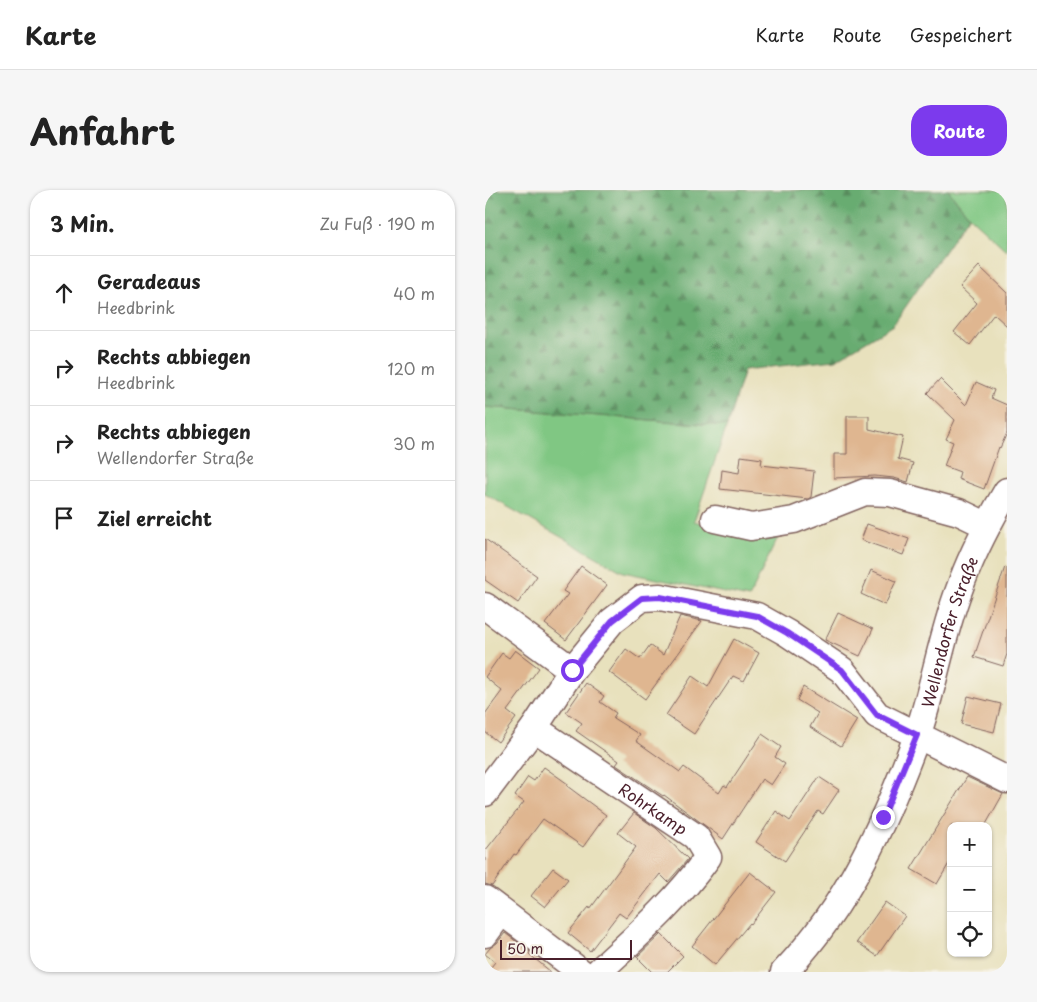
<!DOCTYPE html>
<html lang="de">
<meta charset="utf-8">
<style>
body{margin:0;font-family:"Playpen Sans",sans-serif;background:#f6f6f6;color:#222}
.controls{position:absolute;right:15px;bottom:15px;display:grid;overflow:hidden;border-radius:10px;box-shadow:0 1px 4px #0004}
.controls button{width:45px;height:45px;display:grid;place-items:center;padding:0;border:0;border-bottom:1px solid #e0e0e0;background:#fff;color:#222;font:25px sans-serif}
.scale{position:absolute;left:15px;bottom:12px;width:132px;box-sizing:border-box;padding-left:5px;border:2px solid #4a1f2b;border-top:0;font-size:14px;line-height:18px;white-space:nowrap;color:#4a1f2b;-webkit-text-stroke:4px #f7f3e8;paint-order:stroke}
.stop{position:absolute;width:15px;height:15px;margin:-11px;border:4px solid #7c3aed;border-radius:50%;background:#fff}
.stop.end{background:#7c3aed;border-color:#fff;box-shadow:0 1px 5px #0008}
.list{margin:0;padding:0;list-style:none}
h2{display:flex;justify-content:space-between;align-items:center;height:65px;margin:0;padding:0 20px;font-size:21px}
h2 small{font-size:16px;font-weight:400;color:#767676}
.list li{display:grid;grid-template-columns:32px 1fr auto;gap:15px;align-items:center;box-sizing:border-box;height:75px;padding:0 20px;border-top:1px solid #e0e0e0}
.list b{display:block;font-size:19px;white-space:nowrap}
.list p{margin:0;font-size:16px;white-space:nowrap;color:#767676}
.list em{font-size:16px;font-style:normal;color:#767676}
.icon{flex:none;width:28px;height:28px;fill:none;stroke:currentColor;stroke-width:2;stroke-linecap:round;stroke-linejoin:round}
.map{position:relative;flex:none;width:522px;height:782px;overflow:hidden;border-radius:20px}
header{display:flex;align-items:center;gap:30px;box-sizing:border-box;height:70px;padding:0 25px;background:#fff;border-bottom:1px solid #e0e0e0}
header strong{font-size:24px}
nav{display:flex;gap:28px;margin-inline-start:auto;font-size:18px}
.intro{display:flex;align-items:center;justify-content:space-between;box-sizing:border-box;height:120px;padding:0 30px}
h1{margin:0;font-size:35px}
.button{padding:12px 22px;border-radius:20px;background:#7c3aed;color:#fff;font-size:18px;font-weight:700}
main{display:flex;gap:30px;padding:0 30px}
aside{flex:1;background:#fff;border-radius:20px;box-shadow:0 1px 4px #0004}
.map>svg:first-child{display:block}
</style>
<header>
<strong>Karte</strong>
<nav><a>Karte</a><a>Route</a><a>Gespeichert</a></nav>
</header>
<div class="intro"><h1>Anfahrt</h1><a class="button">Route</a></div>
<main>
<aside>
<h2>3 Min.<small>Zu Fuß · 190 m</small></h2>
<ul class="list">
<li><svg class="icon" aria-label="ahead" viewBox="0 0 24 24"><path d="M12 20V5M6 11l6-6 6 6"/></svg><div><b>Geradeaus</b><p>Heedbrink</p></div><em>40 m</em></li>
<li><svg class="icon" aria-label="right" viewBox="0 0 24 24"><path d="M7 20v-9h11M14 6l5 5-5 5"/></svg><div><b>Rechts abbiegen</b><p>Heedbrink</p></div><em>120 m</em></li>
<li><svg class="icon" aria-label="right" viewBox="0 0 24 24"><path d="M7 20v-9h11M14 6l5 5-5 5"/></svg><div><b>Rechts abbiegen</b><p>Wellendorfer Straße</p></div><em>30 m</em></li>
<li><svg class="icon" aria-label="arrive" viewBox="0 0 24 24"><path d="M6 21V4h12l-3 4 3 4H6"/></svg><div><b>Ziel erreicht</b></div></li>
</ul>
</aside>
<div class="map">
<svg width="522" height="782" viewBox="0 0 522 782">
<defs>
<pattern id="forest-firs" width="22" height="20" patternUnits="userSpaceOnUse" patternTransform="scale(1.25)"><rect width="22" height="20" fill="#68ac71"/><path d="M5 1l3.5 6h-7zM16 11l3.5 6h-7z" fill="#588b5d"/></pattern>
</defs>
<rect width="100%" height="100%" fill="#f7f3e8"/>
<filter id="ink" filterUnits="userSpaceOnUse"><feTurbulence type="fractalNoise" baseFrequency=".02" numOctaves="2"/><feDisplacementMap in="SourceGraphic" scale="10" xChannelSelector="R" yChannelSelector="G"/><feConvolveMatrix kernelMatrix="1 2 1 2 8 2 1 2 1" color-interpolation-filters="sRGB"/></filter>
<filter id="wash" filterUnits="userSpaceOnUse"><feTurbulence type="fractalNoise" baseFrequency=".0096" numOctaves="4" result="noise"/><feDisplacementMap in="SourceGraphic" scale="20" xChannelSelector="R" yChannelSelector="G"/><feGaussianBlur stdDeviation="1.12" result="paint"/><feColorMatrix in="noise" values="0 0 0 0 0 0 0 0 0 0 0 0 0 0 0 0 0 1.4 0 .05"/><feComposite in="paint" operator="in"/></filter>
<g filter="url(#wash)">
<rect width="100%" height="100%" fill="#e8e1bd"/>
<g fill="#80c783" stroke="#657357">
<polygon points="463,0 522,0 522,61 484,26"/>
<polygon points="0,217 242,236 209,331 251,343 295,343 264,408 138,382 0,304"/>
</g>
<polygon fill="url(#forest-firs)" stroke="#59664e" points="0,0 463,0 484,26 408,135 350,170 259,180 242,236 0,217"/>
<g id="blocks">
<g fill="#dfb690">
<polygon points="494,76 522,103 522,136 509,124 485,155 469,142 492,113 475,97"/>
<polygon points="455,189 481,215 491,192 509,200 506,208 522,215 522,243 515,258 514,257 499,299 473,289 475,282 459,276 468,252 461,249 470,230 442,203"/>
<polygon points="362,226 384,226 384,239 418,247 413,269 428,273 423,292 409,288 390,286 349,288 349,264 362,264"/>
<polygon points="256,266 277,269 276,275 329,281 326,307 323,309 235,299 237,280 254,283"/>
<polygon points="382,334 424,349 418,365 376,350"/>
<polygon points="0,349 52,386 33,413 0,390"/>
<polygon points="96,376 122,395 81,450 60,434 83,404 78,401"/>
<polygon points="520,377 522,378 522,464 518,476 489,467"/>
<polygon points="386,380 411,391 400,415 376,404"/>
<polygon points="353,423 388,439 375,466 340,450"/>
<polygon points="195,426 217,431 160,509 124,482 141,459 155,469 165,455 178,465"/>
<polygon points="249,449 274,463 259,491 248,486 209,544 181,525 207,486 223,497"/>
<polygon points="30,460 54,478 22,521 31,528 13,552 0,542 0,524 17,501 0,487 17,463 24,468"/>
<polygon points="101,493 119,506 115,512 131,523 128,528 155,545 151,551 195,582 199,577 234,603 239,595 242,597 277,544 296,557 290,567 300,574 286,595 277,589 238,649 179,605 178,606 131,575 134,571 91,541 97,533 81,522"/>
<polygon points="318,497 372,530 356,556 325,537 333,523 312,510"/>
<polygon points="483,506 516,514 509,542 476,534"/>
<polygon points="59,577 83,594 82,596 121,625 98,657 58,629 31,665 29,664 7,696 0,694 0,661 39,612 30,606 43,587 49,591"/>
<polygon points="334,587 354,600 338,624 333,621 300,671 271,652 291,621 305,631"/>
<polygon points="482,587 518,604 500,636 466,636 466,670 452,694 426,679"/>
<polygon points="149,623 171,638 203,669 183,692 175,684 141,728 134,723 105,761 83,743 104,717 105,719 151,657 133,643"/>
<polygon points="68,678 83,689 60,717 46,706"/>
<polygon points="265,682 291,702 266,734 265,733 230,775 207,756"/>
<polygon points="400,712 420,726 392,766 372,752"/>
<polygon points="20,743 45,762 44,764 66,782 2,782 10,772 0,764 5,758 12,753"/>
<polygon points="176,744 198,766 182,782 167,782 152,767"/>
</g>
</g>
</g>
<g filter="url(#ink)">
<use href="#blocks" fill-opacity="0" stroke="#81635e" stroke-width="1"/>
<g fill="none" stroke-linecap="round" stroke-linejoin="round">
<defs>
<g id="minor">
<polyline points="230,329 266,337 309,330 380,302 405,303 474,322 501,335"/>
<polyline points="0,416 87,480"/>
<path id="s1" d="M 49,538 L 211,647 L 223,667 C 191,712 153,745 113,782"/>
<polyline points="0,603 49,538 87,480 127,431 157,408 175,407 272,426 302,443 357,480 392,525 522,590"/>
<polyline points="0,709 96,782"/>
<polyline points="0,744 16,722"/>
<path id="s2" d="M 299,782 C 362,717 401,630 432,546 C 449,498 456,447 474,400 C 486,365 503,333 522,301"/>
</g>
</defs>
<use href="#minor" stroke="#81635e" stroke-width="29"/>
<use href="#minor" stroke="#fff" stroke-width="26"/>
</g>
</g>
<g fill="none" stroke-linecap="round" stroke-linejoin="round" filter="url(#ink)">
<polyline stroke="#7c3aed" stroke-width="6" points="87,480 127,431 157,408 175,407 272,426 302,443 357,480 392,525 432,545 398,627"/>
</g>
<g text-anchor="middle" dominant-baseline="central" stroke-width="4" stroke-linejoin="round" paint-order="stroke">
<g font-size="16" fill="#4a1f2b" stroke="#f7f3e8">
<text stroke="none"><textPath href="#s2" startOffset="382">Wellendorfer Straße</textPath></text>
<text stroke="none"><textPath href="#s1" startOffset="144">Rohrkamp</textPath></text>
</g>
</g>
</svg>
<div class="controls">
<button>+</button>
<button>−</button>
<button><svg class="icon" aria-label="locate" viewBox="0 0 24 24"><circle cx="12" cy="12" r="6"/><path d="M12 2v4M12 18v4M2 12h4M18 12h4"/></svg></button>
</div>
<div class="scale">50 m</div>
<div class="stop" style="left:87px;top:480px"></div>
<div class="stop end" style="left:398px;top:627px"></div>
</div>
</main>
